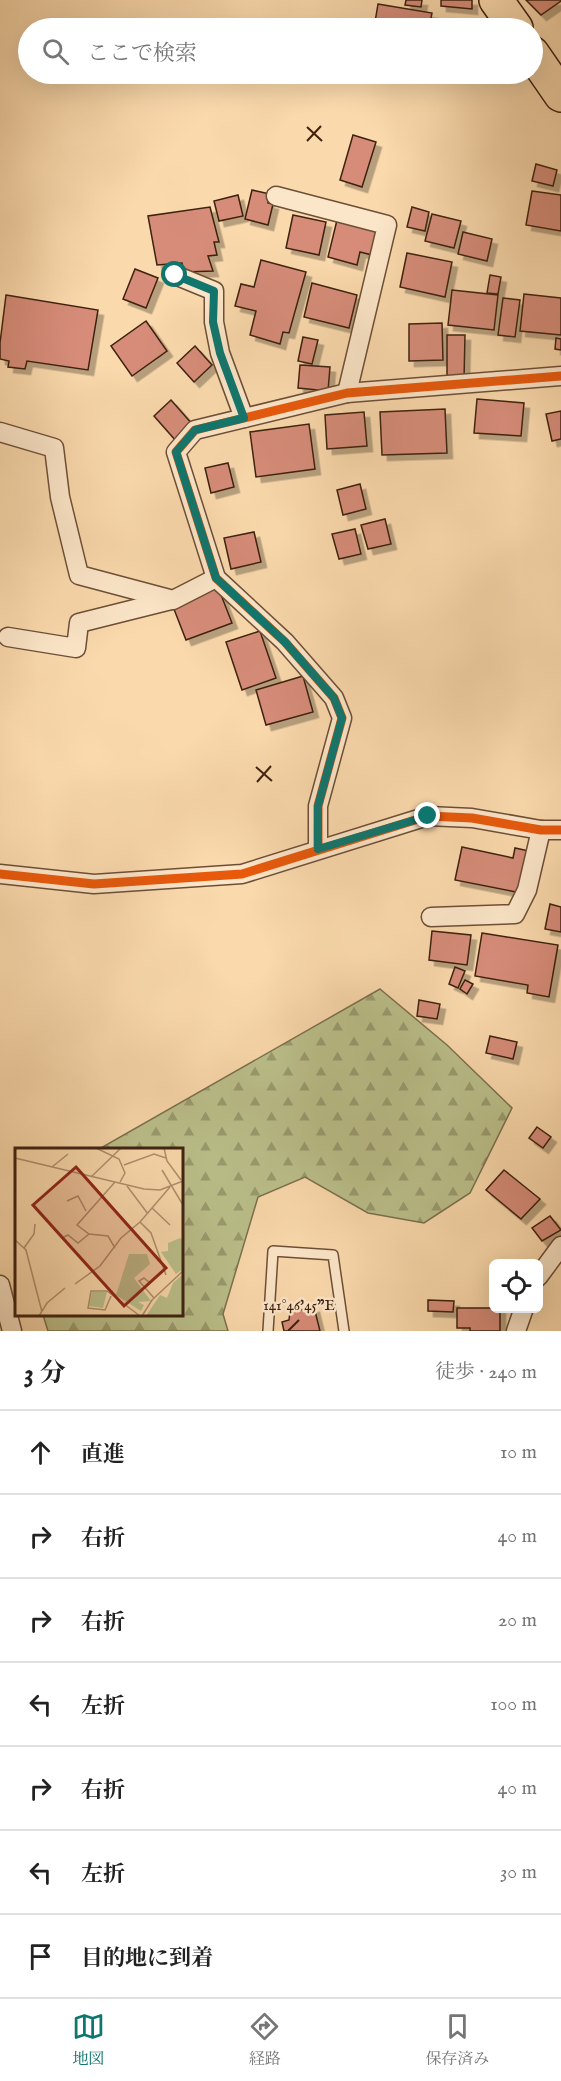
<!DOCTYPE html>
<html lang="ja">
<meta charset="utf-8">
<style>
body{margin:0;font-family:"IM FELL English","Noto Serif JP",serif;background:#f6f6f6;color:#222}
.controls{position:absolute;right:18px;bottom:18px;display:grid;overflow:hidden;border-radius:9px;box-shadow:0 6px 24px #0002}
.controls button{width:54px;height:54px;display:grid;place-items:center;padding:0;border:0;border-bottom:2px solid #e0e0e0;background:#fff;color:#222;font:30px sans-serif}
.stop{position:absolute;width:18px;height:18px;margin:-14px;border:4px solid #0f766e;border-radius:50%;background:#fff}
.stop.end{background:#0f766e;border-color:#fff;box-shadow:0 2px 6px #0008}
.list{margin:0;padding:0;list-style:none}
h2{display:flex;justify-content:space-between;align-items:center;height:78px;margin:0;padding:0 24px;font-size:26px}
h2 small{font-size:20px;font-weight:400;color:#767676}
.list li{display:grid;grid-template-columns:39px 1fr auto;gap:18px;align-items:center;box-sizing:border-box;height:84px;padding:0 24px;border-top:2px solid #e0e0e0}
.list b{display:block;font-size:22px;white-space:nowrap}
.list em{font-size:20px;font-style:normal;color:#767676}
.icon{flex:none;width:33px;height:33px;fill:none;stroke:currentColor;stroke-width:2;stroke-linecap:round;stroke-linejoin:round}
.map{position:relative;flex:none;width:561px;height:1331px;overflow:hidden}
.search{position:absolute;background:#fff;box-shadow:0 6px 24px #0002;left:18px;right:18px;top:18px;height:66px;display:flex;align-items:center;gap:15px;box-sizing:border-box;padding:0 21px;border-radius:33px;color:#767676;font-size:22px}
.sheet{height:666px;background:#fff}
nav{display:flex;justify-content:space-around;align-items:center;box-sizing:border-box;height:84px;border-top:2px solid #e0e0e0;background:#fff;font-size:16px;color:#767676}
nav a{display:grid;justify-items:center;gap:3px}
nav .on{color:#0f766e}
.map>svg:first-child{display:block}
</style>
<div class="map">
<svg width="561" height="1331" viewBox="0 0 561 1331">
<defs>
<pattern id="forest-firs" width="22" height="20" patternUnits="userSpaceOnUse" patternTransform="scale(1.5)"><rect width="22" height="20" fill="#bbc08b"/><path d="M5 1l3.5 6h-7zM16 11l3.5 6h-7z" fill="#999c70"/></pattern>
<filter id="shadow"><feDropShadow dx="5.5" dy="5.5" stdDeviation="0" flood-color="#0004"/></filter>
</defs>
<rect width="100%" height="100%" fill="#fad9ac"/>
<filter id="stains"><feTurbulence type="fractalNoise" baseFrequency=".00333" numOctaves="4"/><feColorMatrix values="0 0 0 0 .2 0 0 0 0 .09 0 0 0 0 .02 0 0 0 .5 -.17"/></filter>
<radialGradient id="worn" r=".72"><stop offset=".6" stop-color="#630" stop-opacity="0"/><stop offset="1" stop-color="#630" stop-opacity=".3"/></radialGradient>
<polygon fill="url(#forest-firs)" stroke="#7c704e" stroke-width="1.5" points="380,989 447,1045 512,1108 470,1193 424,1223 368,1213 305,1177 258,1197 223,1314 228,1331 48,1331 43,1315 182,1314 182,1150 99,1149"/>
<g fill="#d68c79" stroke="#3e2110" stroke-width="1.5" filter="url(#shadow)">
<polygon points="406,0 422,0 421,7 405,5"/>
<polygon points="441,0 472,0 472,9 441,6"/>
<polygon points="526,0 561,0 561,1 541,15"/>
<polygon points="378,4 432,13 429,28 374,28"/>
<polygon points="353,135 376,142 362,187 340,180"/>
<polygon points="536,164 557,170 553,186 532,181"/>
<polygon points="252,190 270,194 268,203 273,204 268,225 245,219"/>
<polygon points="532,191 561,195 561,231 526,225"/>
<polygon points="238,195 243,216 219,221 214,201"/>
<polygon points="210,207 219,242 214,242 217,255 208,256 213,271 184,272 182,263 157,265 148,216"/>
<polygon points="412,207 429,212 425,231 407,227"/>
<polygon points="432,214 461,221 454,248 425,241"/>
<polygon points="293,215 326,222 319,255 286,248"/>
<polygon points="338,216 379,227 372,255 360,252 357,265 328,257"/>
<polygon points="463,232 492,239 487,261 458,254"/>
<polygon points="407,253 452,262 445,297 400,287"/>
<polygon points="261,260 306,272 289,333 283,332 280,344 250,335 256,311 235,306 241,284 254,287"/>
<polygon points="135,269 158,278 146,308 123,299"/>
<polygon points="490,275 501,277 498,294 487,293"/>
<polygon points="312,283 357,295 349,328 304,317"/>
<polygon points="452,290 498,295 494,330 448,325"/>
<polygon points="524,294 561,298 561,335 520,331"/>
<polygon points="6,295 98,310 88,370 27,361 25,369 8,367 9,361 0,359 0,343"/>
<polygon points="503,298 520,300 515,337 498,335"/>
<polygon points="146,321 167,351 132,376 111,346"/>
<polygon points="442,323 443,360 409,361 409,324"/>
<polygon points="447,335 465,335 464,380 447,380"/>
<polygon points="303,337 318,340 312,364 298,361"/>
<polygon points="556,338 561,339 561,350 555,349"/>
<polygon points="195,346 212,365 194,382 177,363"/>
<polygon points="300,365 330,367 328,391 298,388"/>
<polygon points="477,399 524,403 521,436 474,433"/>
<polygon points="171,400 193,425 176,441 154,416"/>
<polygon points="445,409 447,453 382,455 380,412"/>
<polygon points="561,411 561,439 552,441 546,414"/>
<polygon points="364,412 367,446 327,449 325,415"/>
<polygon points="309,424 315,469 256,477 250,432"/>
<polygon points="228,463 234,487 211,493 205,468"/>
<polygon points="360,484 366,509 343,515 337,490"/>
<polygon points="385,519 391,544 368,549 361,525"/>
<polygon points="355,529 361,554 339,559 332,534"/>
<polygon points="254,532 261,562 231,569 224,538"/>
<polygon points="218,587 232,623 186,640 172,604"/>
<polygon points="260,631 276,678 242,690 226,642"/>
<polygon points="303,676 313,712 266,725 256,690"/>
<polygon points="462,847 513,858 515,848 529,851 521,893 455,880"/>
<polygon points="550,904 561,907 561,932 545,929"/>
<polygon points="432,931 471,935 467,965 429,960"/>
<polygon points="482,933 558,945 549,997 527,993 528,985 475,976"/>
<polygon points="455,967 465,971 458,988 449,984"/>
<polygon points="465,980 473,984 467,994 460,989"/>
<polygon points="419,1000 440,1004 437,1019 417,1016"/>
<polygon points="490,1036 517,1042 513,1059 486,1053"/>
<polygon points="537,1127 551,1137 543,1148 529,1138"/>
<polygon points="504,1170 540,1199 521,1219 486,1190"/>
<polygon points="550,1216 561,1230 542,1241 532,1228"/>
<polygon points="428,1300 454,1301 453,1312 428,1311"/>
<polygon points="314,1307 320,1331 284,1331 282,1322 289,1320 290,1312"/>
<polygon points="457,1308 500,1308 500,1331 470,1331 470,1328 457,1328"/>
</g>
<g fill="none" stroke-linecap="round" stroke-linejoin="round">
<defs>
<polyline id="lane" points="268,1331 273,1251 333,1255 344,1331"/>
<g id="street">
<polyline points="276,196 387,225 347,393"/>
<polyline points="175,275 214,291 214,322 220,353 244,418"/>
<polyline points="0,432 54,448 60,497 79,575 173,600 216,578"/>
<polyline points="8,637 76,648 79,623 171,600"/>
<polyline points="318,849 318,806 342,718 334,698 285,642 216,578 176,452 195,430 347,393 561,376"/>
<polyline points="0,874 94,884 242,874 428,816 472,818 541,830 561,830"/>
<polyline points="431,917 515,914 527,890 541,830"/>
<polyline points="538,1277 561,1246"/>
<polyline points="0,1285 12,1331"/>
<polyline points="516,1331 524,1308"/>
</g>
<g id="highway">
<polyline points="496,0 516,28"/>
<polyline points="532,53 561,95"/>
</g>
</defs>
<use href="#lane" stroke="#6d4f37" stroke-width="12"/>
<use href="#street" stroke="#6d4f37" stroke-width="21"/>
<use href="#highway" stroke="#3e2110" stroke-width="36"/>
<use href="#lane" stroke="#fce6c9" stroke-width="9"/>
<use href="#street" stroke="#fce6c9" stroke-width="18"/>
<use href="#highway" stroke="#fad9ac" stroke-width="33"/>
<defs>
<g id="cycleway">
<polyline points="318,849 318,806 342,718 334,698 285,642 216,578 176,452 195,430 347,393 561,376"/>
<polyline points="0,874 94,884 242,874 428,816 472,818 541,830 561,830"/>
</g>
</defs>
<use href="#cycleway" stroke="#fce6c9" stroke-width="13"/>
<use href="#cycleway" stroke="#e8590c" stroke-width="9"/>
</g>
<g fill="none" stroke-linecap="round" stroke-linejoin="round">
<polyline stroke="#0f766e" stroke-width="8" points="175,275 214,291 213,322 220,353 244,418 195,430 176,452 216,578 285,642 334,698 342,718 318,806 318,849 428,816"/>
</g>
<path fill="none" stroke="#3e2110" stroke-width="2" d="M 307,127 L 322,141M 307,141 L 321,126M 256,767 L 272,781M 257,782 L 271,766M 288,1331 L 299,1320"/>
<g transform="translate(15 1148)">
<rect width="168" height="168" fill="#fad9ac"/>
<path d="M 165,90 L 168,92 L 168,121 L 161,126 L 146,104 L 153,103 L 153,95 ZM 114,106 L 132,106 L 135,116 L 119,130 L 136,153 L 123,154 L 129,157 L 126,163 L 101,147 ZM 168,126 L 168,168 L 131,168 L 145,147 L 152,150 L 158,135 Z" fill="#bbc08b"/>
<path d="M 77,144 L 92,144 L 88,160 L 74,158 Z" fill="#bbc08b"/>
<path fill="none" stroke="#af8f6e" stroke-width="1.5" d="M 81,0 L 104,11 L 110,25 L 105,34M 149,0 L 152,13 L 166,32M 0,10 L 129,41 L 145,42 L 168,33M 109,17 L 139,6 L 151,10M 37,19 L 53,6M 147,22 L 168,57M 76,29 L 106,0M 112,38 L 133,66M 52,53 L 63,48 L 71,63M 137,60 L 155,77M 125,74 L 136,85 L 151,127M 47,90 L 53,87 L 63,95 L 74,86M 0,92 L 11,102 L 27,164M 9,100 L 19,86 L 20,76M 100,100 L 93,88 L 74,86 L 62,77 L 100,34M 135,135 L 129,130 L 124,133 L 139,150M 60,136 L 85,118 L 106,90 L 125,74 L 155,39M 96,148 L 90,162 L 73,160 L 76,143 L 92,143 L 125,168M 24,168 L 32,155 L 50,140M 127,168 L 137,152 L 168,123"/>
<path fill="#8f2418" fill-opacity="0.15" stroke="#8f2418" stroke-width="3" d="M 61,19 L 151,120 L 109,158 L 18,57 Z"/>
<rect width="168" height="168" fill="none" stroke="#3e2110" stroke-width="3"/>
</g>
<g font-size="15" text-anchor="middle" fill="#3e2110" stroke="#fce6c9" stroke-width="5" stroke-linejoin="round" paint-order="stroke">
<text x="299" y="1310">141°46'45"E</text>
</g>
<rect width="100%" height="100%" filter="url(#stains)"/>
<rect width="100%" height="100%" fill="url(#worn)"/>
</svg>
<div class="controls">
<button><svg class="icon" aria-label="locate" viewBox="0 0 24 24"><circle cx="12" cy="12" r="6"/><path d="M12 2v4M12 18v4M2 12h4M18 12h4"/></svg></button>
</div>
<div class="stop" style="left:175px;top:275px"></div>
<div class="stop end" style="left:428px;top:816px"></div>
<div class="search"><svg class="icon" aria-label="search" viewBox="0 0 24 24"><circle cx="10" cy="10" r="6"/><path d="M15 15l6 6"/></svg>ここで検索</div>
</div>
<section class="sheet">
<h2>3 分<small>徒歩 · 240 m</small></h2>
<ul class="list">
<li><svg class="icon" aria-label="ahead" viewBox="0 0 24 24"><path d="M12 20V5M6 11l6-6 6 6"/></svg><div><b>直進</b></div><em>10 m</em></li>
<li><svg class="icon" aria-label="right" viewBox="0 0 24 24"><path d="M7 20v-9h11M14 6l5 5-5 5"/></svg><div><b>右折</b></div><em>40 m</em></li>
<li><svg class="icon" aria-label="right" viewBox="0 0 24 24"><path d="M7 20v-9h11M14 6l5 5-5 5"/></svg><div><b>右折</b></div><em>20 m</em></li>
<li><svg class="icon" aria-label="left" viewBox="0 0 24 24"><path d="M17 20v-9H6M10 6l-5 5 5 5"/></svg><div><b>左折</b></div><em>100 m</em></li>
<li><svg class="icon" aria-label="right" viewBox="0 0 24 24"><path d="M7 20v-9h11M14 6l5 5-5 5"/></svg><div><b>右折</b></div><em>40 m</em></li>
<li><svg class="icon" aria-label="left" viewBox="0 0 24 24"><path d="M17 20v-9H6M10 6l-5 5 5 5"/></svg><div><b>左折</b></div><em>30 m</em></li>
<li><svg class="icon" aria-label="arrive" viewBox="0 0 24 24"><path d="M6 21V4h12l-3 4 3 4H6"/></svg><div><b>目的地に到着</b></div></li>
</ul>
</section>
<nav>
<a class="on"><svg class="icon" aria-label="map" viewBox="0 0 24 24"><path d="M3 6l6-2 6 2 6-2v14l-6 2-6-2-6 2zM9 4v14M15 6v14"/></svg>地図</a>
<a><svg class="icon" aria-label="directions" viewBox="0 0 24 24"><path d="M12 3l9 9-9 9-9-9zM9 14v-3h6M13 9l2 2-2 2"/></svg>経路</a>
<a><svg class="icon" aria-label="saved" viewBox="0 0 24 24"><path d="M7 4h10v16l-5-4-5 4z"/></svg>保存済み</a>
</nav>
